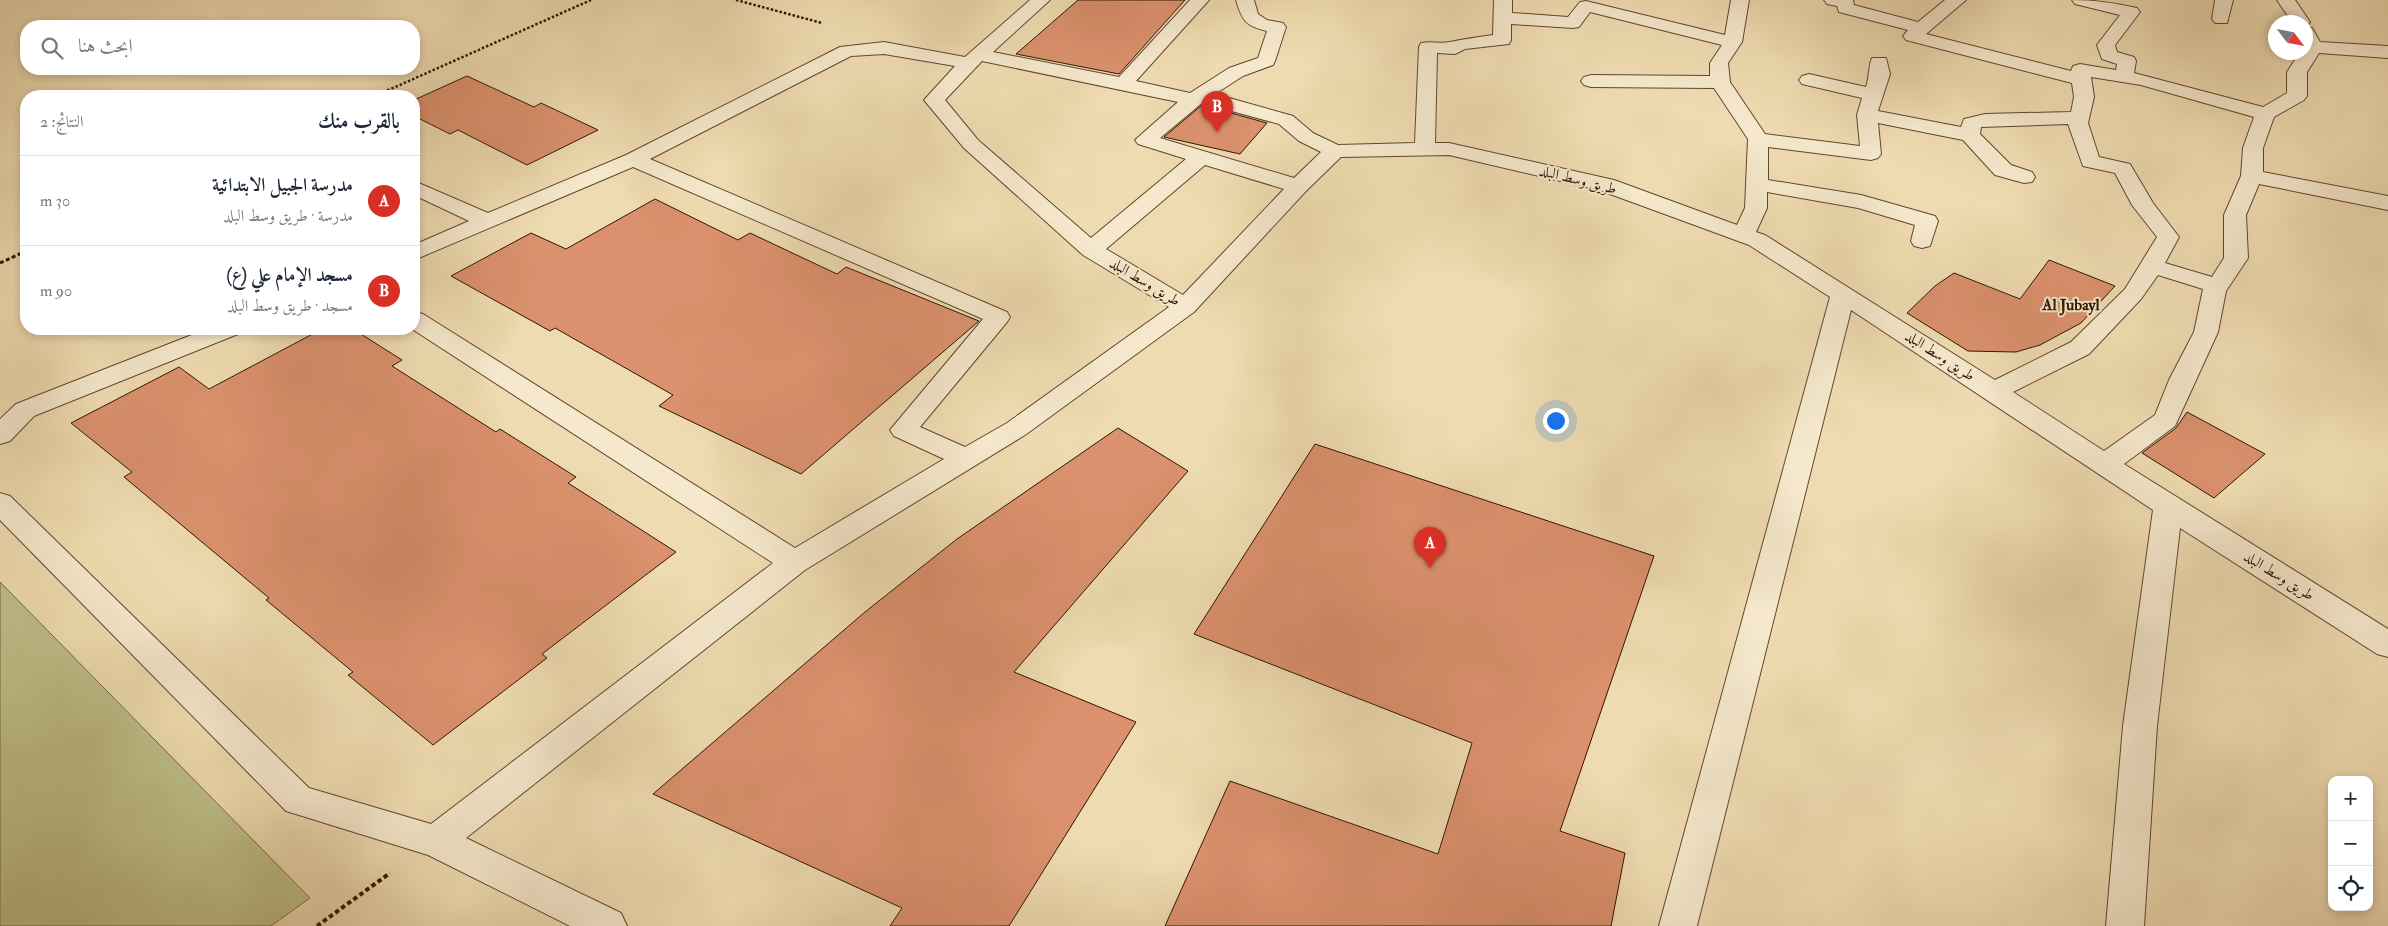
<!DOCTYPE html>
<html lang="ar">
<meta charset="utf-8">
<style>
body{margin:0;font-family:"IM FELL Double Pica",Amiri,serif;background:#f2f2f3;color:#1f2937;direction:rtl}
.controls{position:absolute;right:15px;bottom:15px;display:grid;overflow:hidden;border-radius:10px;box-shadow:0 2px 8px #0003}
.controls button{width:45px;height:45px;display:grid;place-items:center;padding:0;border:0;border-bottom:1px solid #e0e1e3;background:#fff;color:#1f2937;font:25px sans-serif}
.compass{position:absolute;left:2268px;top:15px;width:45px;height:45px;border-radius:50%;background:#fff;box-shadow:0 2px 8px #0003;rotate:122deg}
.you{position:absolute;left:1555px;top:420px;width:18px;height:18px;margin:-12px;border:4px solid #fff;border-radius:50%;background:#1a73e8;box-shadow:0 0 0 8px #1a73e833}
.badge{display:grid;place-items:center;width:32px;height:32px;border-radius:50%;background:#d93025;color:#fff;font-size:16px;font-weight:700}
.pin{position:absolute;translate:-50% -41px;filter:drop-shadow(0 1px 2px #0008)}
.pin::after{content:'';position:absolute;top:26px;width:18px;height:15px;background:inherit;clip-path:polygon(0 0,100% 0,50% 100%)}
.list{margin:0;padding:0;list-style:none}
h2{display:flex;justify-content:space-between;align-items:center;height:65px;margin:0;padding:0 20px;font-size:21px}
h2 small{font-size:16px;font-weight:400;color:#747a83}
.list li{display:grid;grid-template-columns:32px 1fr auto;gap:15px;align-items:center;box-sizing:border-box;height:90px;padding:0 20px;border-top:1px solid #e0e1e3}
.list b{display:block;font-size:19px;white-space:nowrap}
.list p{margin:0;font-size:16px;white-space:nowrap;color:#747a83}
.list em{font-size:16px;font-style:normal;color:#747a83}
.icon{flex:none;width:28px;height:28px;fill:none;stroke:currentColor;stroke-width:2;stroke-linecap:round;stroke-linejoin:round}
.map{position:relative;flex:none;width:2388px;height:926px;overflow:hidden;direction:ltr}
.search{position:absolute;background:#fff;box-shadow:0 2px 8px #0003;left:20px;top:20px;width:400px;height:55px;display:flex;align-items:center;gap:12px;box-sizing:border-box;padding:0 18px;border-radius:20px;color:#747a83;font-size:19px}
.panel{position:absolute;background:#fff;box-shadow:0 2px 8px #0003;left:20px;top:90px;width:400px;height:245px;border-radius:20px;direction:rtl}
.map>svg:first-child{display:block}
</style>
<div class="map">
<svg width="2388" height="926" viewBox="0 0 2388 926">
<rect width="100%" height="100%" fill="#efdbb1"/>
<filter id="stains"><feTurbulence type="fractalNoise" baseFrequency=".004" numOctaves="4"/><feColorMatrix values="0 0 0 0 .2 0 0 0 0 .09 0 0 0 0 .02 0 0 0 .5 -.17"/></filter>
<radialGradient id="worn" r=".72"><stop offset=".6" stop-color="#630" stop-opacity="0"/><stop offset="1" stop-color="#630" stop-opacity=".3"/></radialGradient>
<polygon fill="#bebe88" stroke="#776a44" points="0,582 310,898 271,926 0,926"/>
<g fill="#db916d" stroke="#301601">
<polygon points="1078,0 1185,0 1119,74 1016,54"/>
<polygon points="467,76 534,107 541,103 598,130 527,165 458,130 450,134 414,116 414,100"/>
<polygon points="1202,105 1267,123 1240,154 1164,137"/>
<polygon points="655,199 738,240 750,233 837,274 846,267 979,321 801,474 659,406 673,395 555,328 550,331 451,276 531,233 566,249"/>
<polygon points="2049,260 2115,286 2081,323 2040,345 2016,352 1968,351 1907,313 1935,286 1954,273 2020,299"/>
<polygon points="322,329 353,329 402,360 392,366 496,432 500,429 576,477 568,483 676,552 542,654 547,658 433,745 348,675 353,672 266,600 269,598 124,477 132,472 71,423 179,367 209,389"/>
<polygon points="2187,412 2265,454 2214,498 2142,453 2176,428"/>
<polygon points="1118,428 1188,471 1014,672 1136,722 1009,926 890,926 902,908 653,794 865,612 957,539"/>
<polygon points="1315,444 1654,556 1560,831 1625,853 1611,926 1165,926 1230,781 1438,854 1472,743 1194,634"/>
</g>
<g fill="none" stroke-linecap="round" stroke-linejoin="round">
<defs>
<g id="minor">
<path d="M 1030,0 L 1050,0 L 993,52 L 1119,77 L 1190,0 L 1209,0 L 1136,81 L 1190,93 L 1229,68 L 1258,58 L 1267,31 C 1245,26 1242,20 1236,0 L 1254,0 L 1258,14 L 1267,20 L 1283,23 L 1286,27 L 1275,61 L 1273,65 L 1243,76 L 1215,94 L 1293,116 L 1313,133 L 1338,145 L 1415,143 L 1419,47 L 1421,43 C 1431,41 1440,44 1450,42 C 1464,39 1478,37 1493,35 L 1494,0 L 1512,0 L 1512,13 L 1568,17 L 1580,2 L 1586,1 L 1725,35 L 1731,0 L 1749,0 L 1742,42 L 1728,63 L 1730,82 L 1765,134 L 1860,146 L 1857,115 L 1862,98 L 1802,84 L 1799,80 L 1802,76 L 1809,74 L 1866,87 C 1869,79 1869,63 1872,58 L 1886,58 L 1890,74 L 1878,111 L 1961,127 L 1964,119 L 1985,114 L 2071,112 L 2074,97 L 2072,83 L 1906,40 L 1903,36 L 1908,30 L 1839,12 L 1837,6 L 1827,4 L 1824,0 L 1853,0 L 1854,5 L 1918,22 L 1945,0 L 1966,0 L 1926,34 L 2071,71 L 2073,66 L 2080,64 L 2116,70 L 2117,64 L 2102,59 L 2097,45 L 2120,15 L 2075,4 L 2072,0 C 2095,0 2115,3 2137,8 L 2140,12 L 2115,45 L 2117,52 L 2134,57 L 2136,61 L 2134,73 L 2263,107 L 2287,93 L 2287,72 L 2300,52 L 2306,52 L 2306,27 L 2312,28 L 2320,42 L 2388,46 L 2388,58 L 2319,53 L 2307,72 L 2307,96 L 2304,100 L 2274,117 L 2263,148 L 2263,172 L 2388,196 L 2388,210 L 2259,184 L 2246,215 L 2248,258 L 2226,291 L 2218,332 L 2175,426 L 2124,464 L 2388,629 L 2388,657 L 2377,654 L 2180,528 L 2157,726 L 2144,926 L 2106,926 L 2123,726 L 2153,510 L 1851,310 L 1697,926 L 1659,926 L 1830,297 L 1749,245 L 1599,190 L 1449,155 L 1341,157 L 1306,191 L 1194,312 L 1025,435 L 805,570 L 466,838 L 621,913 L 627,926 L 570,926 L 428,855 L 286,811 L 0,520 L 0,493 L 10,496 L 309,788 L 431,824 L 773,563 L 412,329 L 414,312 L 423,314 L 795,548 L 944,459 L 894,436 L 890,430 L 983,319 L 633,167 L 414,260 L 414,245 L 469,221 L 414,195 L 414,181 L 488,213 L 626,155 L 840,47 L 884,42 L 965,57 ZM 1590,12 L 1722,45 L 1710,63 L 1710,76 L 1591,75 L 1584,77 L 1581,81 L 1584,85 L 1591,87 L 1714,88 L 1748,139 L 1745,208 L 1737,225 L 1614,180 L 1449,143 L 1435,143 L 1437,53 L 1455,54 L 1465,49 L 1509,44 L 1511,40 L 1511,24 L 1573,28 L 1579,27 ZM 884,54 L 955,66 L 924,100 L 964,148 L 1083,255 L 1169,307 L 1007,423 L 965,447 L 920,427 L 1007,322 L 1010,317 L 1007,312 L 650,159 L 851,56 ZM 982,61 L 1178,102 L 1135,140 L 1138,144 L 1186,159 L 1091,238 L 978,140 L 945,100 ZM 2091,77 L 2141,85 L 2254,117 L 2243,148 L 2241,176 L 2224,215 L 2224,258 L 2212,277 L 2165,263 L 2179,237 L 2153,203 L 2130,164 L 2099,157 L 2088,123 L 2094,97 ZM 1202,103 L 1279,124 L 1299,141 L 1321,152 L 1294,178 L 1160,138 ZM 1878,123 L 1963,140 L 1995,175 L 2024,183 L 2032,182 L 2035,177 L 2032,172 L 2011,165 L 1980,134 L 1981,127 L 2068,124 L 2083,166 L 2115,173 L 2132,205 L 2157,237 L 2125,289 L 2071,342 L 1995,380 L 1765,235 L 1756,232 L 1767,208 L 1767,192 L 1858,208 L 1915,225 L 1911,241 L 1914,246 L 1922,248 L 1930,246 L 1938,221 L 1935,216 L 1861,195 L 1768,180 L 1768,147 L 1871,160 L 1878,158 L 1881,154 ZM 1205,165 L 1284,189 L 1183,295 L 1106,249 ZM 2158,275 L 2203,289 L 2194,332 L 2169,380 L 2155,415 L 2104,451 L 2013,392 L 2089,354 L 2141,299 Z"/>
<polygon points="2215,0 2233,0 2227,23 2215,23 2212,19"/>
<polygon points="2277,0 2295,0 2310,22 2307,26 2306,26 2306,22 2292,22"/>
<polygon points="207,329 241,329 238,334 34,416 10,441 0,444 0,419 16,404"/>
</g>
</defs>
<use href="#minor" stroke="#60472d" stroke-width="2"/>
<g stroke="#301601" stroke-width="2.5" stroke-dasharray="2.5 2" stroke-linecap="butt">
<polyline points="736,0 822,23"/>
<polyline points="375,96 591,0"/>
</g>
<polyline stroke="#301601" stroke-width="3" stroke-dasharray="4 2.5" stroke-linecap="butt" points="0,263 26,251"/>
<polyline stroke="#301601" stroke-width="4" stroke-dasharray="4.5 3" stroke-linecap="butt" points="317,926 390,873"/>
<use href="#minor" fill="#f5e8cc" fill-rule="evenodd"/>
</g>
<g text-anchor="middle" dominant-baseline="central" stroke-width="4" stroke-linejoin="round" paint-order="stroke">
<g font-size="15" fill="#301601" stroke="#f5e8cc">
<text transform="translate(1578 180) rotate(14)">طريق وسط البلد</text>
<text transform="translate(1145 282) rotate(31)">طريق وسط البلد</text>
<text transform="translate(1940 356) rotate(33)">طريق وسط البلد</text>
<text transform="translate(2279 576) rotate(32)">طريق وسط البلد</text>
</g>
<g font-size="16" font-weight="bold" fill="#301601" stroke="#f5e8cc">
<text x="2071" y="305">Al Jubayl</text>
</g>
</g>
<rect width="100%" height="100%" filter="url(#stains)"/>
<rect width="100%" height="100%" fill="url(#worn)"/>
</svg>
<div class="controls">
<button>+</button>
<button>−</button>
<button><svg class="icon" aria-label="locate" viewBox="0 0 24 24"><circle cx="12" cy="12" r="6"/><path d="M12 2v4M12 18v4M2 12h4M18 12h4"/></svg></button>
</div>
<svg class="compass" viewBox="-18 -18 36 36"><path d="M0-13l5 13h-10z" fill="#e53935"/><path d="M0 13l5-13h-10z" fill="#747a83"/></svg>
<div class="you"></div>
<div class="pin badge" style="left:1430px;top:568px">A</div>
<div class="pin badge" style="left:1217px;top:132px">B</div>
<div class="search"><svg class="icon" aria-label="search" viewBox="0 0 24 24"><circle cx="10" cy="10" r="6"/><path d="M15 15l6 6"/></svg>ابحث هنا</div>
<section class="panel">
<h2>بالقرب منك<small>النتائج: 2</small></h2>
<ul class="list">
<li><span class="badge">A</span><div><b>مدرسة الجبيل الابتدائية</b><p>مدرسة · طريق وسط البلد</p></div><em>30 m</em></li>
<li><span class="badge">B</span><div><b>مسجد الإمام علي (ع)</b><p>مسجد · طريق وسط البلد</p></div><em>90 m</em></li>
</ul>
</section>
</div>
